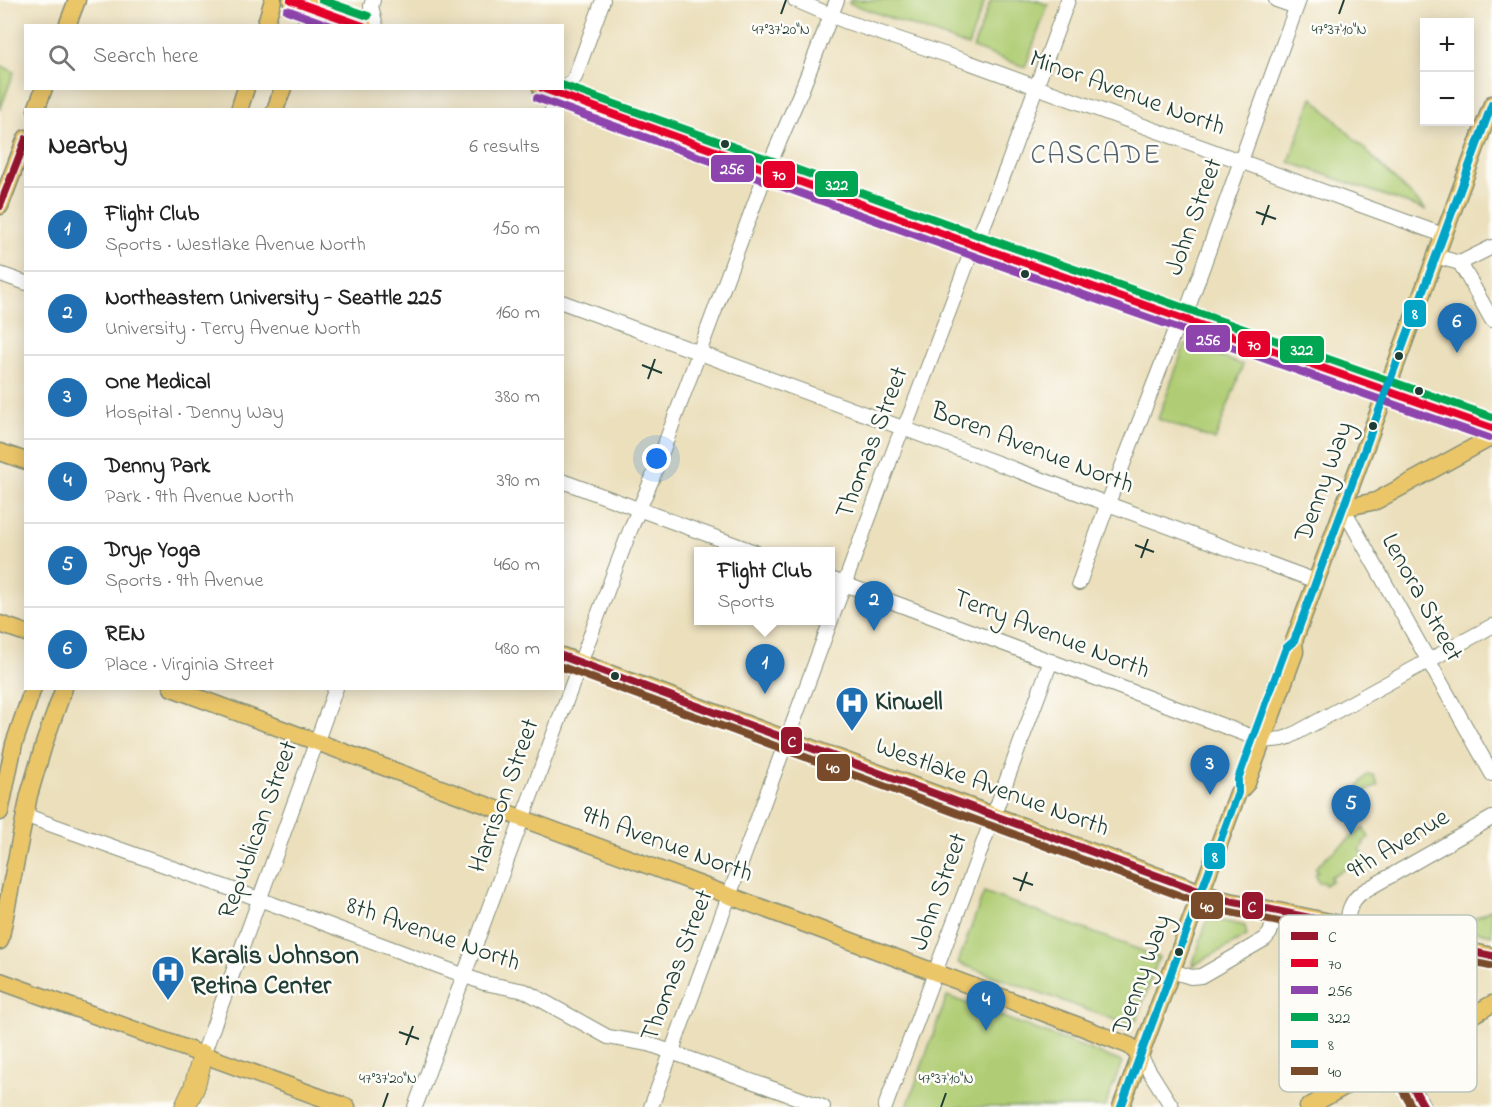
<!DOCTYPE html>
<meta charset="utf-8">
<style>
body{margin:0;font-family:"Indie Flower",sans-serif;background:#f2f2f2;color:#222}
.controls{position:absolute;right:18px;top:18px;display:grid;overflow:hidden;border-radius:0px;box-shadow:0 3px 15px #0003}
.controls button{width:54px;height:54px;display:grid;place-items:center;padding:0;border:0;border-bottom:2px solid #e0e0e0;background:#fff;color:#222;font:30px sans-serif}
.you{position:absolute;left:657px;top:459px;width:21px;height:21px;margin:-15px;border:4px solid #fff;border-radius:50%;background:#1a73e8;box-shadow:0 0 0 9px #1a73e833}
.badge{display:grid;place-items:center;width:39px;height:39px;border-radius:50%;background:#1f6fb2;color:#fff;font-size:20px;font-weight:700}
.pin{position:absolute;translate:-50% -50px;filter:drop-shadow(0 2px 3px #0008)}
.pin::after{content:'';position:absolute;top:32px;width:21px;height:18px;background:inherit;clip-path:polygon(0 0,100% 0,50% 100%)}
.popup{position:absolute;left:694px;top:547px;width:141px;height:78px;box-sizing:border-box;display:grid;place-content:center;border-radius:0px;background:#fff;filter:drop-shadow(0 2px 4px #0005);font-size:20px;white-space:nowrap;color:#767676}
.popup b{font-size:22px;color:#222}
.popup::after{content:'';position:absolute;left:50%;top:100%;margin-left:-12px;border:12px solid transparent;border-top-color:#fff}
.list{margin:0;padding:0;list-style:none}
h2{display:flex;justify-content:space-between;align-items:center;height:78px;margin:0;padding:0 24px;font-size:26px}
h2 small{font-size:20px;font-weight:400;color:#767676}
.list li{display:grid;grid-template-columns:39px 1fr auto;gap:18px;align-items:center;box-sizing:border-box;height:84px;padding:0 24px;border-top:2px solid #e0e0e0}
.list b{display:block;font-size:22px;white-space:nowrap}
.list p{margin:0;font-size:20px;white-space:nowrap;color:#767676}
.list em{font-size:20px;font-style:normal;color:#767676}
.icon{flex:none;width:33px;height:33px;fill:none;stroke:currentColor;stroke-width:2;stroke-linecap:round;stroke-linejoin:round}
.map{position:relative;flex:none;width:1492px;height:1107px;overflow:hidden}
.search{position:absolute;background:#fff;box-shadow:0 3px 15px #0003;left:24px;top:24px;width:540px;height:66px;display:flex;align-items:center;gap:15px;box-sizing:border-box;padding:0 21px;border-radius:0px;color:#767676;font-size:22px}
.panel{position:absolute;background:#fff;box-shadow:0 3px 15px #0003;left:24px;top:108px;width:540px;height:582px;border-radius:0px}
.map>svg:first-child{display:block}
</style>
<div class="map">
<svg width="1492" height="1107" viewBox="0 0 1492 1107">
<rect width="100%" height="100%" fill="#fdfcf7"/>
<filter id="ink" filterUnits="userSpaceOnUse"><feTurbulence type="fractalNoise" baseFrequency=".0167" numOctaves="2"/><feDisplacementMap in="SourceGraphic" scale="12" xChannelSelector="R" yChannelSelector="G"/><feConvolveMatrix kernelMatrix="1 2 1 2 8 2 1 2 1" color-interpolation-filters="sRGB"/></filter>
<filter id="wash" filterUnits="userSpaceOnUse"><feTurbulence type="fractalNoise" baseFrequency=".008" numOctaves="4" result="noise"/><feDisplacementMap in="SourceGraphic" scale="24" xChannelSelector="R" yChannelSelector="G"/><feGaussianBlur stdDeviation="1.35" result="paint"/><feColorMatrix in="noise" values="0 0 0 0 0 0 0 0 0 0 0 0 0 0 0 0 0 1.4 0 .05"/><feComposite in="paint" operator="in"/></filter>
<g filter="url(#wash)">
<rect width="100%" height="100%" fill="#ebdfbc"/>
<g fill="#b0cd74" stroke="#688554" stroke-width="1.5">
<polygon points="850,0 985,0 968,46 849,3"/>
<polygon points="991,0 1035,0 1048,5 1025,67 973,48"/>
<polygon points="0,65 14,72 0,110"/>
<polygon points="1312,97 1426,210 1289,162"/>
<polygon points="1185,344 1243,365 1215,440 1158,419"/>
<polygon points="1368,774 1373,775 1378,785 1360,794 1357,788"/>
<polygon points="1364,828 1369,838 1363,842 1364,845 1360,849 1369,862 1362,867 1353,868 1351,866 1330,877 1332,880 1325,885 1323,882 1319,883 1315,874 1318,872 1315,868 1326,857"/>
<polygon points="984,892 1159,957 1137,1019 1126,1024 958,963"/>
<polygon points="1492,909 1492,935 1458,927"/>
<polygon points="1208,918 1245,926 1247,936 1192,966"/>
<polygon points="947,996 1122,1062 1105,1107 907,1107"/>
</g>
</g>
<g filter="url(#ink)">
<g fill="none" stroke-linecap="round" stroke-linejoin="round">
<defs>
<g id="minor">
<polyline points="373,0 371,6 376,26"/>
<polyline points="795,0 847,22 968,62 1443,235"/>
<polyline points="1276,0 1296,7"/>
<polyline points="312,7 330,0"/>
<polyline points="552,110 575,77 603,0"/>
<polyline points="1435,256 1460,263 1492,247"/>
<polyline points="1460,263 1492,320"/>
<polyline points="0,274 26,283"/>
<polyline points="562,302 1316,581"/>
<polyline points="562,481 755,552"/>
<polyline points="1343,508 1492,774"/>
<polyline points="831,579 1253,737"/>
<polyline points="1079,583 1108,503 1173,335 1190,302 1299,0"/>
<polyline points="1263,741 1282,739 1289,737 1492,626"/>
<polyline points="24,815 259,899 484,983 525,991 608,1037 649,1044 823,1107"/>
<polyline points="1172,971 1191,977 1201,976 1265,939 1270,933 1277,911"/>
<polyline points="203,1055 336,688"/>
<polyline points="1140,1056 1172,1107"/>
<polyline points="415,1107 610,583 631,528 652,479 767,170 802,89 837,0"/>
<polyline points="651,1107 898,439 909,417 974,245 983,227 1008,164 1068,0"/>
<polyline points="885,1107 1051,661"/>
<path d="M 1424,1107 L 1343,963 C 1342,954 1344,947 1345,938 C 1348,919 1346,903 1364,891 L 1492,818"/>
</g>
<g id="major">
<polyline points="291,0 364,26"/>
<polyline points="67,26 77,0"/>
<polyline points="265,26 273,0"/>
<polyline points="305,26 312,7"/>
<polyline points="541,88 974,245 1492,428"/>
<polyline points="36,110 44,88"/>
<polyline points="239,110 246,88"/>
<polyline points="275,110 283,88"/>
<polyline points="0,206 26,138"/>
<polyline points="0,452 26,461"/>
<polyline points="1343,508 1376,501 1492,437"/>
<polyline points="0,624 26,633"/>
<polyline points="562,656 1220,899 1492,956"/>
<polyline points="172,688 1079,1026 1130,1046 1140,1056"/>
<polyline points="0,812 14,744 33,688"/>
<polyline points="0,941 29,795 45,741 64,688"/>
<polyline points="0,981 347,1107"/>
<polyline points="1121,1107 1238,793 1247,783 1295,652 1294,641 1492,104"/>
<polyline points="1308,1107 1492,1004"/>
</g>
<g id="highway">
<polyline points="312,7 314,0"/>
<polyline points="185,1107 194,1088 203,1055"/>
</g>
</defs>
<use href="#minor" stroke="#858e78" stroke-width="16"/>
<use href="#major" stroke="#858e78" stroke-width="19"/>
<use href="#highway" stroke="#858e78" stroke-width="22"/>
<use href="#minor" stroke="#fff" stroke-width="14"/>
<use href="#major" stroke="#ebc669" stroke-width="16"/>
<use href="#highway" stroke="#ebc669" stroke-width="20"/>
<defs>
<g id="bus-1">
<polyline points="0,206 26,139"/>
<polyline points="562,656 1220,899 1492,956"/>
<polyline points="1346,925 1342,953 1343,963 1424,1107"/>
</g>
<g id="bus-2">
<polyline points="291,0 363,26"/>
<polyline points="542,88 974,245 1492,428"/>
</g>
<g id="bus-3">
<polyline points="287,10 331,26"/>
<polyline points="537,98 971,255 1489,438"/>
</g>
<g id="bus-4">
<polyline points="322,0 368,16"/>
<polyline points="562,85 978,235 1492,417"/>
</g>
<polyline id="bus-5" points="1121,1107 1238,793 1238,779 1286,648 1294,641 1492,104"/>
<g id="bus-6">
<polyline points="562,667 1216,909 1490,966"/>
<polyline points="1336,924 1332,953 1333,967 1412,1107"/>
</g>
</defs>
<use href="#bus-1" stroke="#fdfcf7" stroke-width="12"/>
<use href="#bus-2" stroke="#fdfcf7" stroke-width="12"/>
<use href="#bus-3" stroke="#fdfcf7" stroke-width="12"/>
<use href="#bus-4" stroke="#fdfcf7" stroke-width="12"/>
<use href="#bus-5" stroke="#fdfcf7" stroke-width="12"/>
<use href="#bus-6" stroke="#fdfcf7" stroke-width="12"/>
<use href="#bus-1" stroke="#96172e" stroke-width="8"/>
<use href="#bus-2" stroke="#e4002b" stroke-width="8"/>
<use href="#bus-3" stroke="#8e44ad" stroke-width="8"/>
<use href="#bus-4" stroke="#00a651" stroke-width="8"/>
<use href="#bus-5" stroke="#02a4c6" stroke-width="8"/>
<use href="#bus-6" stroke="#7a4b2a" stroke-width="8"/>
</g>
</g>
<path fill="none" stroke="#1f3d34" stroke-width="2" d="M 781,14 L 786,0M 1339,14 L 1344,0M 1256,212 L 1276,219M 1262,225 L 1269,205M 642,365 L 662,373M 648,379 L 655,359M 1135,545 L 1154,552M 1141,558 L 1148,539M 1013,878 L 1033,885M 1020,891 L 1027,872M 399,1032 L 419,1039M 406,1045 L 413,1026M 383,1107 L 388,1093M 941,1107 L 946,1093"/>
<defs>
<symbol id="hospital-pin" viewBox="-11 -11 22 30"><path d="M0 17L-7.5 6A9.5 9.5 0 1 1 7.5 6Z" fill="#1f6fb2" stroke="#fdfcf7"/><path d="M-5-5h3v3.5h4V-5h3V5h-3V1.5h-4V5h-3Z" fill="#fff"/></symbol>
</defs>
<g fill-rule="evenodd">
<use href="#hospital-pin" x="833" y="684" width="38" height="52"/>
<use href="#hospital-pin" x="149" y="953" width="38" height="52"/>
</g>
<g fill="#1f3d34" stroke="#fdfcf7" stroke-width="2">
<circle cx="725" cy="144" r="5"/>
<circle cx="1025" cy="274" r="5"/>
<circle cx="1399" cy="356" r="5"/>
<circle cx="1419" cy="391" r="5"/>
<circle cx="1373" cy="426" r="5"/>
<circle cx="615" cy="676" r="5"/>
<circle cx="1179" cy="952" r="5"/>
</g>
<g text-anchor="middle" dominant-baseline="central" stroke-width="5" stroke-linejoin="round" paint-order="stroke">
<g font-size="26" fill="#1f3d34" stroke="#fdfcf7">
<text transform="translate(1127 94) rotate(20)">Minor Avenue North</text>
<text transform="translate(1195 217) rotate(-70)">John Street</text>
<text transform="translate(873 443) rotate(-69)">Thomas Street</text>
<text transform="translate(1032 449) rotate(21)">Boren Avenue North</text>
<text transform="translate(1325 482) rotate(-70)">Denny Way</text>
<text transform="translate(1421 598) rotate(61)">Lenora Street</text>
<text transform="translate(1051 635) rotate(21)">Terry Avenue North</text>
<text transform="translate(992 788) rotate(20)">Westlake Avenue North</text>
<text transform="translate(505 796) rotate(-70)">Harrison Street</text>
<text transform="translate(259 830) rotate(-70)">Republican Street</text>
<text transform="translate(667 845) rotate(20)">9th Avenue North</text>
<text transform="translate(1399 845) rotate(-31)">9th Avenue</text>
<text transform="translate(940 892) rotate(-70)">John Street</text>
<text transform="translate(433 935) rotate(19)">8th Avenue North</text>
<text transform="translate(678 966) rotate(-69)">Thomas Street</text>
<text transform="translate(1143 975) rotate(-70)">Denny Way</text>
</g>
<g font-size="26" font-weight="bold" fill="#1f3d34" stroke="#fdfcf7" text-anchor="start">
<text x="875" y="703">Kinwell</text>
<text x="191" y="957">Karalis Johnson<tspan x="191" dy="30">Retina Center</tspan></text>
</g>
<g font-size="28" letter-spacing="1.5" fill="#54636c" stroke="#fdfcf7">
<text x="1096" y="156">CASCADE</text>
</g>
</g>
<rect x="1279" y="915" width="198" height="177" rx="9" fill="#fdfcf7" stroke="#bac3bc" stroke-width="1.5"/>
<rect x="1291" y="932" width="27" height="8" fill="#96172e"/>
<rect x="1291" y="959" width="27" height="8" fill="#e4002b"/>
<rect x="1291" y="986" width="27" height="8" fill="#8e44ad"/>
<rect x="1291" y="1013" width="27" height="8" fill="#00a651"/>
<rect x="1291" y="1040" width="27" height="8" fill="#02a4c6"/>
<rect x="1291" y="1067" width="27" height="8" fill="#7a4b2a"/>
<g font-size="16" fill="#1f3d34">
<text x="1328" y="942">C</text>
<text x="1328" y="969">70</text>
<text x="1328" y="996">256</text>
<text x="1328" y="1023">322</text>
<text x="1328" y="1050">8</text>
<text x="1328" y="1077">40</text>
</g>
<g font-size="15" text-anchor="middle" fill="#1f3d34" stroke="#fdfcf7" stroke-width="5" stroke-linejoin="round" paint-order="stroke">
<text x="781" y="34">47°37'20"N</text>
<text x="1339" y="34">47°37'10"N</text>
<text x="388" y="1083">47°37'20"N</text>
<text x="946" y="1083">47°37'10"N</text>
</g>
<g stroke="#fdfcf7" stroke-width="2">
<rect x="710" y="154" width="45" height="29" rx="6" fill="#8e44ad"/>
<rect x="762" y="160" width="34" height="29" rx="6" fill="#e4002b"/>
<rect x="814" y="170" width="45" height="28" rx="6" fill="#00a651"/>
<rect x="1403" y="299" width="24" height="29" rx="6" fill="#02a4c6"/>
<rect x="1185" y="324" width="46" height="29" rx="6" fill="#8e44ad"/>
<rect x="1237" y="330" width="34" height="28" rx="6" fill="#e4002b"/>
<rect x="1279" y="335" width="46" height="29" rx="6" fill="#00a651"/>
<rect x="780" y="726" width="23" height="29" rx="6" fill="#96172e"/>
<rect x="816" y="753" width="35" height="29" rx="6" fill="#7a4b2a"/>
<rect x="1203" y="842" width="23" height="28" rx="6" fill="#02a4c6"/>
<rect x="1190" y="891" width="34" height="29" rx="6" fill="#7a4b2a"/>
<rect x="1241" y="891" width="23" height="29" rx="6" fill="#96172e"/>
</g>
<g font-size="16" text-anchor="middle" font-weight="bold" fill="#fff">
<text x="732" y="174">256</text>
<text x="779" y="180">70</text>
<text x="837" y="190">322</text>
<text x="1415" y="319">8</text>
<text x="1208" y="345">256</text>
<text x="1254" y="350">70</text>
<text x="1302" y="355">322</text>
<text x="792" y="747">C</text>
<text x="833" y="773">40</text>
<text x="1215" y="862">8</text>
<text x="1207" y="912">40</text>
<text x="1252" y="912">C</text>
</g>
</svg>
<div class="controls">
<button>+</button>
<button>−</button>
</div>
<div class="you"></div>
<div class="pin badge" style="left:765px;top:694px">1</div>
<div class="popup"><b>Flight Club</b>Sports</div>
<div class="pin badge" style="left:874px;top:631px">2</div>
<div class="pin badge" style="left:1210px;top:795px">3</div>
<div class="pin badge" style="left:986px;top:1031px">4</div>
<div class="pin badge" style="left:1351px;top:835px">5</div>
<div class="pin badge" style="left:1457px;top:353px">6</div>
<div class="search"><svg class="icon" aria-label="search" viewBox="0 0 24 24"><circle cx="10" cy="10" r="6"/><path d="M15 15l6 6"/></svg>Search here</div>
<section class="panel">
<h2>Nearby<small>6 results</small></h2>
<ul class="list">
<li><span class="badge">1</span><div><b>Flight Club</b><p>Sports · Westlake Avenue North</p></div><em>150 m</em></li>
<li><span class="badge">2</span><div><b>Northeastern University - Seattle 225</b><p>University · Terry Avenue North</p></div><em>160 m</em></li>
<li><span class="badge">3</span><div><b>One Medical</b><p>Hospital · Denny Way</p></div><em>380 m</em></li>
<li><span class="badge">4</span><div><b>Denny Park</b><p>Park · 9th Avenue North</p></div><em>390 m</em></li>
<li><span class="badge">5</span><div><b>Dryp Yoga</b><p>Sports · 9th Avenue</p></div><em>460 m</em></li>
<li><span class="badge">6</span><div><b>REN</b><p>Place · Virginia Street</p></div><em>480 m</em></li>
</ul>
</section>
</div>
